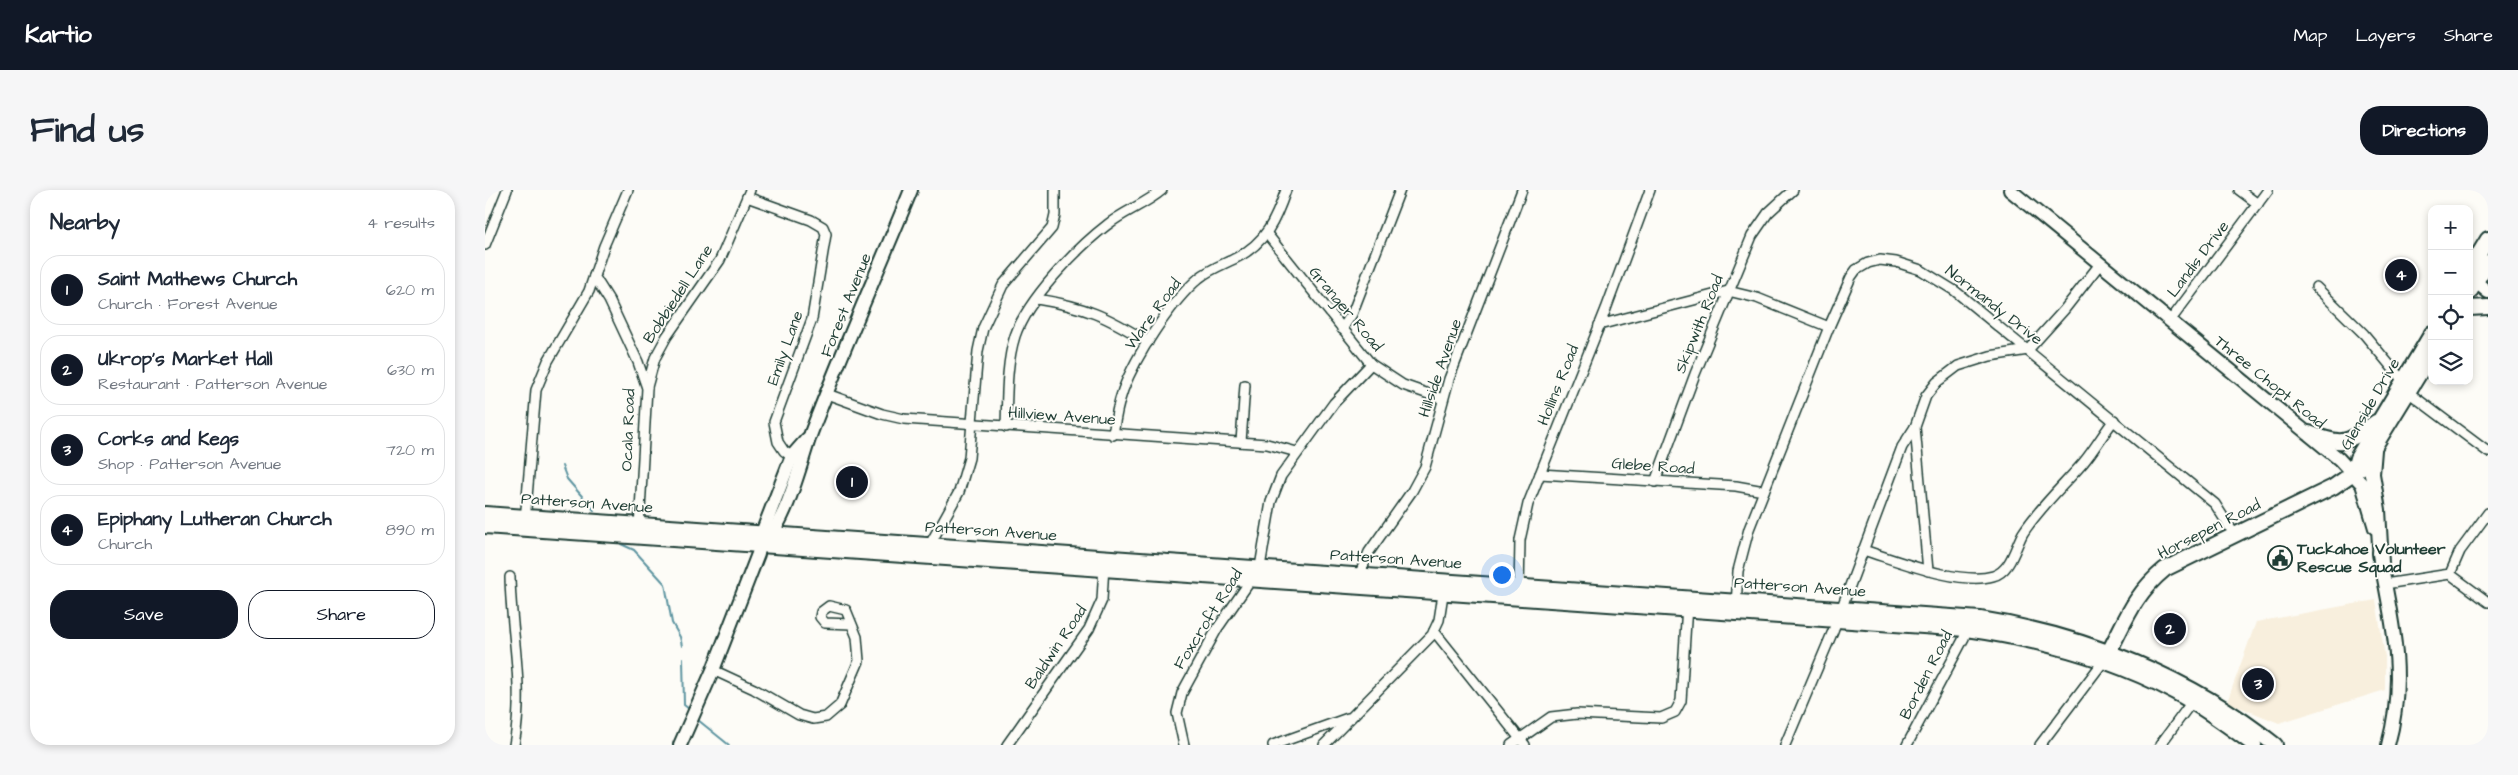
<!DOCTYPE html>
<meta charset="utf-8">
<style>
body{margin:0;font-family:"Architects Daughter",sans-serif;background:#f6f6f7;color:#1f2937}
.controls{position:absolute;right:15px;top:15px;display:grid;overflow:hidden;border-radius:10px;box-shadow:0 2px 8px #0003}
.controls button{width:45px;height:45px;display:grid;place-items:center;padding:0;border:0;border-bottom:1px solid #e0e1e3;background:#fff;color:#1f2937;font:25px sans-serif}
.you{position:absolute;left:1016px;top:384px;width:18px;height:18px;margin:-12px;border:4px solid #fff;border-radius:50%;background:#1a73e8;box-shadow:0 0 0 8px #1a73e833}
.badge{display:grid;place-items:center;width:32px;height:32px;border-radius:50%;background:#111827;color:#fff;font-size:16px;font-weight:700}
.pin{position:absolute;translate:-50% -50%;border:2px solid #fff;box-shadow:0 1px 5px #0006}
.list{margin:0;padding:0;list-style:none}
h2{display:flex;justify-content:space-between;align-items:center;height:65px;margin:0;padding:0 20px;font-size:21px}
h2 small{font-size:16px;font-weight:400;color:#747a83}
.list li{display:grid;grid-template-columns:32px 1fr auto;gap:15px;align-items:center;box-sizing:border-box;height:70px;margin:0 10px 10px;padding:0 10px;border:1px solid #e0e1e3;border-radius:20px}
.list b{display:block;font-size:19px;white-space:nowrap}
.list p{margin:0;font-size:16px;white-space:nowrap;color:#747a83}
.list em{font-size:16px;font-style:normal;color:#747a83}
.actions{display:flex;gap:10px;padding:15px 20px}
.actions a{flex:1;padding:11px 0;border:1px solid #111827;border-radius:20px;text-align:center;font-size:18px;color:#111827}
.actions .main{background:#111827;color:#fff}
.icon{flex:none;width:28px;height:28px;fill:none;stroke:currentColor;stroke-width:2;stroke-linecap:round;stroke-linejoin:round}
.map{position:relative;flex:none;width:2003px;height:555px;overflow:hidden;border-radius:20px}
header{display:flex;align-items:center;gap:30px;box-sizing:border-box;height:70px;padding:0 25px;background:#111827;color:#fff}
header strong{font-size:24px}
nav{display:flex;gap:28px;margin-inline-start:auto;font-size:18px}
.intro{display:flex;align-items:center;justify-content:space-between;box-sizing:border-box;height:120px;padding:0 30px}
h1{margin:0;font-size:35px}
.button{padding:12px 22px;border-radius:20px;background:#111827;color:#fff;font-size:18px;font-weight:700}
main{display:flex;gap:30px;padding:0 30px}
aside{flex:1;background:#fff;border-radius:20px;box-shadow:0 2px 8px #0003}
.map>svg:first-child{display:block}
</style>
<header>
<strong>Kartio</strong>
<nav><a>Map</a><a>Layers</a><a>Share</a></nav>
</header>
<div class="intro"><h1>Find us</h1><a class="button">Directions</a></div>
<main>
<aside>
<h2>Nearby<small>4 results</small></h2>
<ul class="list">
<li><span class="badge">1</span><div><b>Saint Mathews Church</b><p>Church · Forest Avenue</p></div><em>620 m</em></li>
<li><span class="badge">2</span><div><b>Ukrop's Market Hall</b><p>Restaurant · Patterson Avenue</p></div><em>630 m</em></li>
<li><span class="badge">3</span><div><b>Corks and Kegs</b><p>Shop · Patterson Avenue</p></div><em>720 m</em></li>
<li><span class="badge">4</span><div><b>Epiphany Lutheran Church</b><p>Church</p></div><em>890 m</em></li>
</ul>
<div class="actions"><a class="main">Save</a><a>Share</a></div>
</aside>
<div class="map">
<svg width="2003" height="555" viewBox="0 0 2003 555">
<rect width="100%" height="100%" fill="#fdfcf7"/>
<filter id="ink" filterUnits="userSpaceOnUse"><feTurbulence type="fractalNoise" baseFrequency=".02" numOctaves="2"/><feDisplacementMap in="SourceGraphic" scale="10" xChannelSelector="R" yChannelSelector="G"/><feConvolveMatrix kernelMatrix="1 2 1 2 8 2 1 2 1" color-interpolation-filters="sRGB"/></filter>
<g filter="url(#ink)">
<polygon fill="#f8efdd" points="1891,410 1900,467 1900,500 1794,533 1742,512 1771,432"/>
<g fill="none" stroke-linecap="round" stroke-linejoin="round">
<g stroke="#5e95a1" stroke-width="2">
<polyline points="77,276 82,289 109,320"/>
<polyline points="136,354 149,360 180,394 187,433 195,447 197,456"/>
<polyline points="198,468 199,515 204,519"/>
<polyline points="213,530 244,555"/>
</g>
<defs>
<g id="street">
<polyline points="1754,0 1773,14"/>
<polyline points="262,7 326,30 338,37 341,44 327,129 289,232 293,252 299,261 310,269"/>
<polyline points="782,44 886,174 918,195 958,209"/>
<polyline points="0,55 22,0"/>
<polyline points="109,86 124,110 153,172 162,198 154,338"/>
<polyline points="1831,97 1879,144 1918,191"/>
<path d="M 552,109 C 601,117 621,126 663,152"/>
<polyline points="1685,131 1783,0"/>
<polyline points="1114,135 1243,101 1272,108 1344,137"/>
<polyline points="857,139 867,124 915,0"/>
<polyline points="162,197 170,168 182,146 235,70 265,0"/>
<polyline points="1923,202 2003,262"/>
<polyline points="342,204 397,224 419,229 782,254 812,262"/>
<path d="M 521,237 C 522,208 521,174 530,146 C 542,110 592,58 622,35 C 639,21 661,14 677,0"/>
<path d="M 628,245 C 630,230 633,214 638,200 C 651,165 686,112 714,88 C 725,79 739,74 751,68 C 781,53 791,29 801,0"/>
<polyline points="756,252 760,195"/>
<polyline points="1055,284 1251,296 1279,301"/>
<polyline points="1170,292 1210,184 1267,46 1283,23 1308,0"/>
<polyline points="40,331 51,200 63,171 104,101 119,56 143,0"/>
<polyline points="443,358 474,302 484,268 493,161 498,138 518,95 567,38 570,25 570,0"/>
<path d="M 1378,360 C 1411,370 1475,396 1508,386 C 1526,381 1530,357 1538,343 C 1554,318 1578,296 1598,273 C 1609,260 1618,244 1629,230"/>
<polyline points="1443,381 1430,237 1441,206 1452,192 1473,176 1505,166 1543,160 1579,120 1615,74"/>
<polyline points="1965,384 2003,412"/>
<path d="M 25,387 C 26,446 40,495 29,555"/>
<polyline points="873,388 884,362 927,301 940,277 964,189 1037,0"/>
<polyline points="1900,394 1965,384 1975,361 2003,323"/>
<polyline points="1034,402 1035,350 1043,314 1121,119 1165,0"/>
<polyline points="1251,417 1253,381 1264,339 1344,137 1366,87 1371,80 1383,73 1395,70 1411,72 1436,80 1470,101 1730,314 1749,344"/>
<polyline points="949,441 1040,555"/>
<polyline points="228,480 269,499 314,525 328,529 341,527 355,515 374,471 372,447 361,420 344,416 336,422 335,427 340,433 366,434"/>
<polyline points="522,555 604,439 617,410 619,375"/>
<polyline points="699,555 692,523 697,503 732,439 775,377 786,312 796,286 849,213 886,174"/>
<polyline points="788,555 863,528"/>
<polyline points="839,555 947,445 954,430 959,398"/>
<polyline points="1026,555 1066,527 1092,524 1176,528 1190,522 1196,511 1202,415"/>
<polyline points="1300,555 1348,441 1417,257 1430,237"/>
<polyline points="1422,555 1479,448 1483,435"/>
<polyline points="1555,555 1618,472"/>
<polyline points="1675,555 1709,509"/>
</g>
<g id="secondary">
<polyline points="1525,0 1854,269 1877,294 1890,338"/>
<polyline points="1984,86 2003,102"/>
<path d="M 281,350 C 302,330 316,271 326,243 C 357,161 393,81 426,0"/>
<path d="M 1894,363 C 1907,431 1922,486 1903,555"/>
<polyline points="195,555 228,480 273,364 277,343 307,266 322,249"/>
</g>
<g id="primary">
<polyline points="1984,80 2003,49"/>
<polyline points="1984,103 2003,72"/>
<polyline points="1984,118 2003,117"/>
<path d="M 1824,243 C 1860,257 1861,253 1891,232"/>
<polyline points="1889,260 1887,284 1893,320 1896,373"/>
<polyline points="1869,279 1872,268 1947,143"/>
<path d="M 0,324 L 1495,429 C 1602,446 1705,487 1790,555"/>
<path d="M 0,336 L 1481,439 C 1552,449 1626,468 1690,502 C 1718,517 1744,536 1769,555"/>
<path d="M 1620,469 C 1640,433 1647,406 1680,379 L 1848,297 L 1877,277 L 1947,163"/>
</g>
</defs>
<use href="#street" stroke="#1f3d34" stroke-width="12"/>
<use href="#secondary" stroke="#1f3d34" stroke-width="16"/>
<use href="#primary" stroke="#1f3d34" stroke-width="18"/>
<use href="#street" stroke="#fdfcf7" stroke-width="9"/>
<use href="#secondary" stroke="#fdfcf7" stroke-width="12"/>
<use href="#primary" stroke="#fdfcf7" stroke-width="14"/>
</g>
</g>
<defs>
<symbol id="civic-ring" viewBox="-11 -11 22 22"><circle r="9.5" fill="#fdfcf7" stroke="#1f3d34" stroke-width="1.5"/><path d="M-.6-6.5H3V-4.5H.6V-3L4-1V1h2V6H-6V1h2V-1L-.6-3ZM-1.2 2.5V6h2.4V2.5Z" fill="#1f3d34"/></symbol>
</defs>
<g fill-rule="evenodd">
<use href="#civic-ring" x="1781" y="354" width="28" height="28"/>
</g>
<g text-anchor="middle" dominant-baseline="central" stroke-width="4" stroke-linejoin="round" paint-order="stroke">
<g font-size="16" fill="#1f3d34" stroke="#fdfcf7">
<text transform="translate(1713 69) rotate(-53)">Landis Drive</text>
<text transform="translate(193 104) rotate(-57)">Bobbiedell Lane</text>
<text transform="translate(361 115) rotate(-68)">Forest Avenue</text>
<text transform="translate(1509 115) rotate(38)">Normandy Drive</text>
<text transform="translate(861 119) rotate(50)">Granger Road</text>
<text transform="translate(668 124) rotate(-54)">Ware Road</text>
<text transform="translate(1214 134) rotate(-68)">Skipwith Road</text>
<text transform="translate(300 158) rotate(-70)">Emily Lane</text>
<text transform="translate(955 178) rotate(-71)">Hillside Avenue</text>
<text transform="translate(1785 192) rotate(39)">Three Chopt Road</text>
<text transform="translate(1073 195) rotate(-68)">Hollins Road</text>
<text transform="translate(1885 214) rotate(-60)">Glenside Drive</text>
<text transform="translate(577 226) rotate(4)">Hillview Avenue</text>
<text transform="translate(143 240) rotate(-88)">Ocala Road</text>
<text transform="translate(1168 276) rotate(4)">Glebe Road</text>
<text transform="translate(102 313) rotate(4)">Patterson Avenue</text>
<text transform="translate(1724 339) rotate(-27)">Horsepen Road</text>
<text transform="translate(506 341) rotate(4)">Patterson Avenue</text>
<text transform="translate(911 369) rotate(4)">Patterson Avenue</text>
<text transform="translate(1315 397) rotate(4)">Patterson Avenue</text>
<text transform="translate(723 429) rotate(-58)">Foxcroft Road</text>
<text transform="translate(571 457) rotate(-56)">Baldwin Road</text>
<text transform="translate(1441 485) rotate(-63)">Borden Road</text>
</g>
<g font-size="16" font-weight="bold" fill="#1f3d34" stroke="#fdfcf7" text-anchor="start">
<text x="1812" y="359">Tuckahoe Volunteer<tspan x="1812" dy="18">Rescue Squad</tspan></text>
</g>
</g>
</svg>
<div class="controls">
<button>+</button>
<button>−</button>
<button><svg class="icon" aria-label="locate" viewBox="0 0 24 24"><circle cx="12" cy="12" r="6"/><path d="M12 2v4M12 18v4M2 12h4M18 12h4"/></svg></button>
<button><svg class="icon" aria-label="layers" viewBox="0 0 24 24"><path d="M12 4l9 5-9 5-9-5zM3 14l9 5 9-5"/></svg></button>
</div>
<div class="you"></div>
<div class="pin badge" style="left:367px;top:292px">1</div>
<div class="pin badge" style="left:1685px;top:439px">2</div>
<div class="pin badge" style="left:1773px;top:494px">3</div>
<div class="pin badge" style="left:1916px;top:85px">4</div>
</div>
</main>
